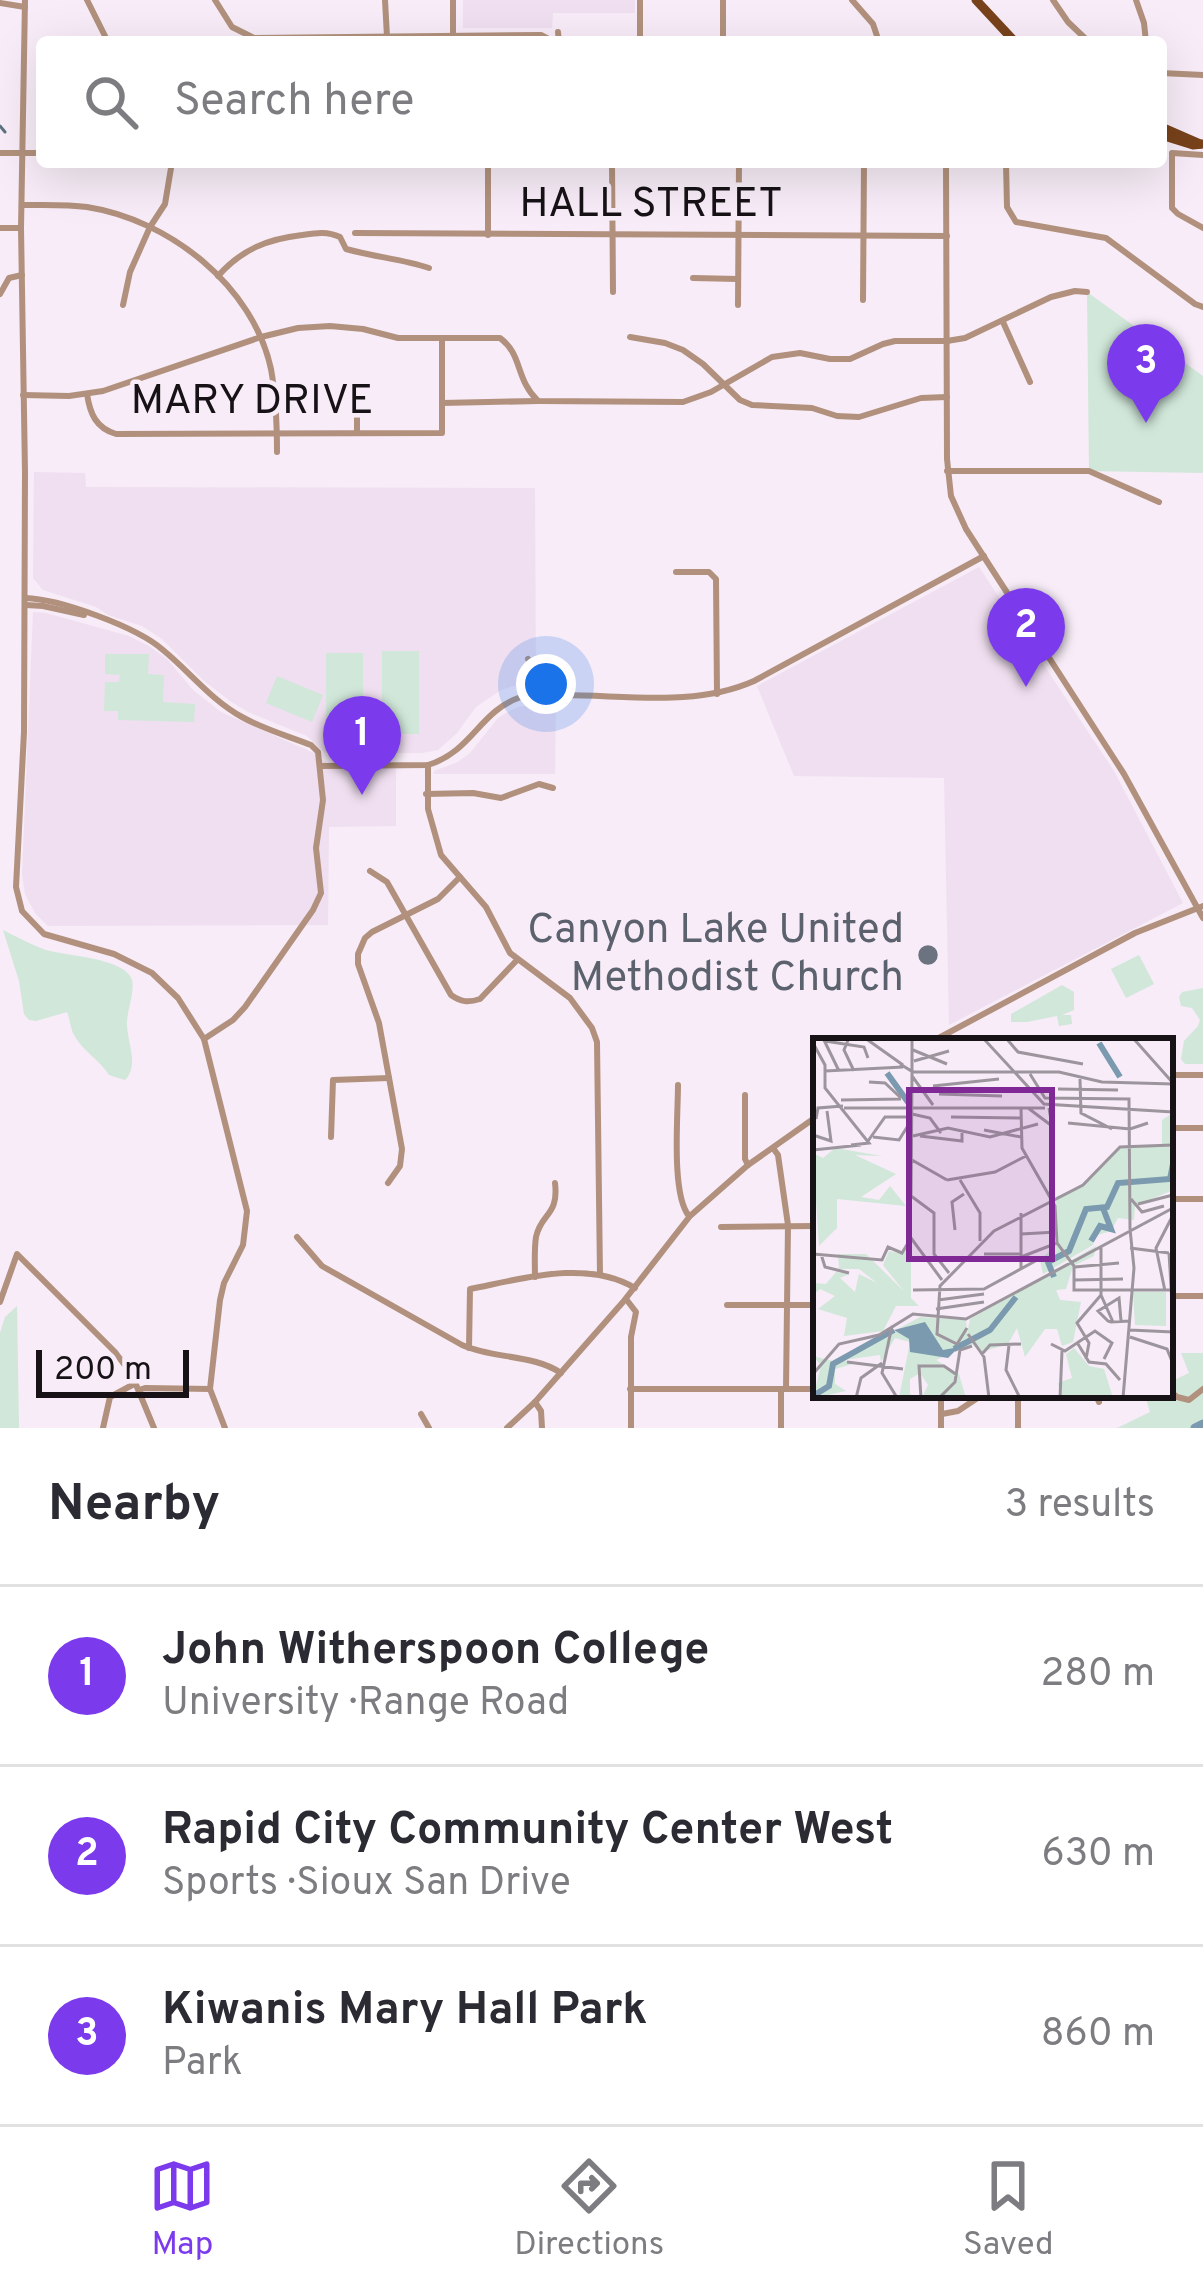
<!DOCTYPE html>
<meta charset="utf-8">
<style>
body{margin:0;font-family:Overpass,sans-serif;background:#f7f7f7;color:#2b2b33}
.scale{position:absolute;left:36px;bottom:30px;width:153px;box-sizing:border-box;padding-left:12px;border:6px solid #161216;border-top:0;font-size:33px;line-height:42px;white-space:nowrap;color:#161216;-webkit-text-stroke:9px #f7ecf7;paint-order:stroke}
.you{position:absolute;left:546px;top:684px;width:42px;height:42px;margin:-30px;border:9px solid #fff;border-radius:50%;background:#1a73e8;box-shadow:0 0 0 18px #1a73e833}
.badge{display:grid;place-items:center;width:78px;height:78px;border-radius:50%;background:#7c3aed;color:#fff;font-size:39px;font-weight:700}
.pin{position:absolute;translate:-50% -99px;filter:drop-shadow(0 3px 6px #0008)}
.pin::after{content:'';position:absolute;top:63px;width:42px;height:36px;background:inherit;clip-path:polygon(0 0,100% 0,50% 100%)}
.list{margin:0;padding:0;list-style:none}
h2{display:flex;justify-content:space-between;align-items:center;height:156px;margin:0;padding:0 48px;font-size:51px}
h2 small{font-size:39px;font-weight:400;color:#7c7c81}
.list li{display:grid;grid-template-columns:78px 1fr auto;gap:36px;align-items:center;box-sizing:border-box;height:180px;padding:0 48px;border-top:3px solid #e1e1e2}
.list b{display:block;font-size:45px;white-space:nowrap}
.list p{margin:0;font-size:39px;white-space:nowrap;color:#7c7c81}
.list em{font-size:39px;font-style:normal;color:#7c7c81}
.icon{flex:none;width:66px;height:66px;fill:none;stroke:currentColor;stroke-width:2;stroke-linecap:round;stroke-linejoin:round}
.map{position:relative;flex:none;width:1203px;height:1428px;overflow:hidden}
.search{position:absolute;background:#fff;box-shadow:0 12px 48px #0002;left:36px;right:36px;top:36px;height:132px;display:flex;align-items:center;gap:30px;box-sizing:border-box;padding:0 42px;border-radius:12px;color:#7c7c81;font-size:45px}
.sheet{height:696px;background:#fff}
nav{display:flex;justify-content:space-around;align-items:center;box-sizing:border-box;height:168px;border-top:3px solid #e1e1e2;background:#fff;font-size:33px;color:#7c7c81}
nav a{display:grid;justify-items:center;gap:6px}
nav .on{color:#7c3aed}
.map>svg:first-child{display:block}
</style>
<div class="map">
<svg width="1203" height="1428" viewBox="0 0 1203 1428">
<rect width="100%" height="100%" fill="#f7ecf7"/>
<g fill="#f0dff0">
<polygon points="463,0 635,0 635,13 553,13 552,28 463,28"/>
<polygon points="34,472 85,473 86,487 535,488 536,685 517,685 501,690 476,707 457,733 438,750 422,753 325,753 307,736 248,712 230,701 203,680 162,639 142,626 108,615 96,607 43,590 33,578"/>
<polygon points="979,567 1114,771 1183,903 949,1025 944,778 794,776 757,686"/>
<polygon points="33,612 46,613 129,636 149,646 167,659 193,690 221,712 314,753 328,764 396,765 396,826 329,827 328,925 48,926 35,913 25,894 22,874"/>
<polygon points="556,705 555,774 434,774 434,771 458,762 470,753 498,718 511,710 521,706"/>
</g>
<g fill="#d0e7d9">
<polygon points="1087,292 1203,376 1203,473 1089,471"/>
<rect x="382" y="651" width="37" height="83"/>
<rect x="326" y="653" width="37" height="81"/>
<polygon points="105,654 149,654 148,674 164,675 163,702 195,704 194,722 118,720 118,711 104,711 105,682 119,682 120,675 105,674"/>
<polygon points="277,676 323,695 312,722 266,703"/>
<path d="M 3,930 C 17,937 32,945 46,950 C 66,956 126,958 132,980 C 135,994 126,1012 127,1026 C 128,1044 139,1065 125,1080 L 109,1075 C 100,1060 81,1050 73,1033 C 70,1026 70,1019 67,1012 L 36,1021 L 29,1020 L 24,1014 L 19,981 Z"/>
<polygon points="1139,955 1154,984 1126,998 1111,969"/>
<polygon points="1062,985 1074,992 1074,1010 1062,1015 1071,1015 1072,1024 1059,1026 1057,1016 1027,1022 1011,1022 1011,1014"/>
<polygon points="1203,988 1203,1064 1185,1064 1181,1059 1184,1041 1198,1026 1200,1020 1192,1008 1181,1006 1179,997 1182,992"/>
<polygon points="17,1306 19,1428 0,1428 0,1333 5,1317"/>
<polygon points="1181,1353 1203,1353 1203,1428 1117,1428 1150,1412 1145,1395 1170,1395 1170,1382 1189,1373"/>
</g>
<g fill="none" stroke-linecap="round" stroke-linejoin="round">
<polyline stroke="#5d7181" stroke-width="3" points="0,126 5,132"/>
<polyline stroke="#7b9aaf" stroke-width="9" points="1195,1428 1203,1424"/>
<g stroke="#b1917d" stroke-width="6">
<polyline points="25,0 21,228 25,472 24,732 16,887 22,911 44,934 114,954 152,973 178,998 204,1039 247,1211 243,1245 224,1283 220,1300 210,1389 225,1428"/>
<polyline points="87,0 108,42"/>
<polyline points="215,0 232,27 254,38 541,35 554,42"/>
<polyline points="385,0 387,37"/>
<polyline points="453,0 453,42"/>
<polyline points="640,0 640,42"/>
<polyline points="852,0 873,24 879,42"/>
<polyline points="1053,0 1068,22 1089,42"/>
<polyline points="1136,0 1144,23 1146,42"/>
<polyline points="0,3 25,7"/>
<polyline points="558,32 559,42"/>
<polyline points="723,42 723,0"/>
<polyline points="1161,73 1203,75"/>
<polyline points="0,153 42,153"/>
<polyline points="1203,155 1172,153 1172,208 1178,214 1203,228"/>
<polyline points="612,162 613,292"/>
<polyline points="946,162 947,459 951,496 966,529 1124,774 1203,918"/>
<polyline points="1006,162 1007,207 1016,222 1106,238 1195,304 1203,307"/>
<path d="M 22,205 C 43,205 66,204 87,207 C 170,220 253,286 271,369 C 276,397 277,424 277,452"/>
<polyline points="0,228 21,228"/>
<polyline points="355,233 947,236"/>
<polyline points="488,235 488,162"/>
<path d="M 218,276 C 242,249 268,239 302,235 C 316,233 327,231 340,237 L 346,249 C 374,257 402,259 429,268"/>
<polyline points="693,278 738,279"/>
<polyline points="0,294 9,278 22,275"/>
<polyline points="863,300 864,162"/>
<polyline points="123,305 130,272 150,227 165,204 172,162"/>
<polyline points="738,305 739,162"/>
<polyline points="1003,322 1030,382"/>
<polyline points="630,337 665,343 683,350 703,364 740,400 752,405 812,408 837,416 859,417 921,398 947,397"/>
<path d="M 87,394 C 90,414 96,428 116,434 L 442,433 L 442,338"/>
<path d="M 23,395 L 69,396 L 103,391 L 261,337 L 298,328 L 330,326 L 363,329 L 398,338 L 500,338 C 523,355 515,379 538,401 L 683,402 L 711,392 L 772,357 L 800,353 L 830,359 L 850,359 L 883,344 L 895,341 L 947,341 L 965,338 L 1051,297 L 1075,291 L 1087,292"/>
<polyline points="442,403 538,401"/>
<polyline points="357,433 357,399"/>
<polyline points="947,471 1089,471 1159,502"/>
<polyline points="676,572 709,572 716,579 717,694"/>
<path d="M 25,598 C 60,599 137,627 163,650 C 190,672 211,700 242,717 C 263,729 288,736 311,745 L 318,752 L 323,800 L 316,848 L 321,893 L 313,910 L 245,1007 L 233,1020 L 204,1039"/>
<polyline points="26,605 43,606 84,615"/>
<polyline points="528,659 548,686 550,696"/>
<polyline points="428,765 428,809 441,855 486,907 510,953 570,998 592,1028 597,1042 600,1275"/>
<path d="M 321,766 L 428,765 C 473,751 479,711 521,697 C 597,688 682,713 754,681 L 984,556"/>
<polyline points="426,794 473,793 501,798 539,784 553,788"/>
<path d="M 370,871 L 387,882 L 451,995 C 461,1002 468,1003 480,999 L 517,960"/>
<polyline points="933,1041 1135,933 1203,906"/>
<polyline points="1170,1075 1203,1075"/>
<path d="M 678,1085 C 678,1115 671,1195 689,1216"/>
<polyline points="745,1095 745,1159 748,1165"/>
<polyline points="1170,1128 1203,1128"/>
<polyline points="331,1137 333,1080 389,1078"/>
<polyline points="773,1148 778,1155 788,1225 786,1389"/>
<polyline points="388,1183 400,1166 402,1149 379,1023 358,964 358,954 365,938 372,932 438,899 460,877"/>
<polyline points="1170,1199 1203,1199"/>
<polyline points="721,1227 816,1226"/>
<path d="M 297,1237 L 322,1266 L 462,1345 C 493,1359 533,1354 561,1373"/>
<path d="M 535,1277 C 535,1264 534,1250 536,1237 C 541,1213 559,1216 555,1183"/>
<polyline points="1170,1296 1203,1296"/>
<polyline points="626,1299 636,1312 631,1337 631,1428"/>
<polyline points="0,1302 17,1254 115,1352 132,1375 154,1428"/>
<polyline points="727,1305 816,1305"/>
<path d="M 469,1348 L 470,1289 C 521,1279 587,1259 635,1288"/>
<polyline points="630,1389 816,1389"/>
<polyline points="139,1390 145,1388 210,1389"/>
<polyline points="1170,1391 1177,1397 1189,1400 1203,1389"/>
<polyline points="941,1395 941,1428"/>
<polyline points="1018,1395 1018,1428"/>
<polyline points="1096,1395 1099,1402"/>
<polyline points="535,1402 541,1411 542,1428"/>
<polyline points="421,1414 429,1428"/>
<polyline points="942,1414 958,1411 982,1395"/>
<polyline points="103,1428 110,1397 136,1383"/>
<polyline points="507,1428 535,1402 623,1302 690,1216 748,1165 816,1117"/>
<polyline points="781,1428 781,1389"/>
</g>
<g stroke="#78421b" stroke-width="9">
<polyline points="976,0 1015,42"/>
<polyline points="1161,127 1200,144"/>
<polyline points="1161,135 1193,145 1203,144"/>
</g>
</g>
<circle fill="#6b7280" stroke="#f7ecf7" stroke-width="4.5" cx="928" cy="955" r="12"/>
<g text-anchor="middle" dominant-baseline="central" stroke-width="9" stroke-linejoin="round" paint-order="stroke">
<g font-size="42" fill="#161216" stroke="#f7ecf7">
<text x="651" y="205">HALL STREET</text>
<text x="252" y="402">MARY DRIVE</text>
</g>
<g font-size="42" fill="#5b616d" stroke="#f7ecf7" text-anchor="end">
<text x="904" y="931">Canyon Lake United<tspan x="904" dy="48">Methodist Church</tspan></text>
</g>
</g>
<g transform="translate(813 1038)">
<rect width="360" height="360" fill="#f7ecf7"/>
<path d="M 360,75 L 360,152 L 322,168 L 321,182 L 305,180 L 298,193 L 281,198 L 280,207 L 230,236 L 227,222 L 244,206 L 240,160 L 274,145 L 308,109 L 349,107 L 349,82 ZM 22,110 L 69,118 L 42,117 L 83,136 L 48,159 L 66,162 L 77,148 L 93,168 L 24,161 L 24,190 L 6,208 L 0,115 L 10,120 ZM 98,206 L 98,262 L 70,227 L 76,213 L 89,216 ZM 283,208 L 281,218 L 260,228 L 253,251 L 243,252 L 247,262 L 268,264 L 260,304 L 249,308 L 244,291 L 232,291 L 212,319 L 204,290 L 195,306 L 168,314 L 159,306 L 123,322 L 146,336 L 152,357 L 161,360 L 109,360 L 115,347 L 107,335 L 97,341 L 97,356 L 105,360 L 86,360 L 97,304 L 82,300 L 68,324 L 67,317 L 30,322 L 43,325 L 22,331 L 22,346 L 33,353 L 0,360 L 8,327 L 0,318 L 24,324 L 107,279 L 153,282 L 154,296 L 157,281 ZM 25,216 L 53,216 L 106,268 L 83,268 L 70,293 L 31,298 L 34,280 L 5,271 L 22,258 L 7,251 L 0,257 L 0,245 L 13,246 L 23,234 L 36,236 L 27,240 L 42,254 L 46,236 L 64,245 L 46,231 L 26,231 ZM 320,254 L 353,254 L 353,288 L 322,287 ZM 261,310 L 276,328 L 291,331 L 300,360 L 248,360 L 245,345 L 259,340 L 253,316 Z" fill="#d0e7d9"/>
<path d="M 112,284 L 130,312 L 146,309 L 135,320 L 97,314 L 96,301 L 81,292 Z" fill="#7b9aaf"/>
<path fill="none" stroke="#7b9aaf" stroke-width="6" d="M 286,5 L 307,39M 74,35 L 97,67M 278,203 L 287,188 L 298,191 L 290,170M 241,239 L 235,224 L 256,213 L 273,171 L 294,169 L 305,145 L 357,141 L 360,126M 141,311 L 177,292 L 203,259M 0,358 L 16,348 L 20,326 L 81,292"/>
<path fill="none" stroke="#9d959d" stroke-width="3" d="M 10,0 L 26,33M 36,0 L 31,12 L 41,33M 52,0 L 90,27M 99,0 L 99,38 L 120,67M 170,0 L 231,66 L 360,74M 193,0 L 205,14 L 270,26M 320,0 L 360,45M 12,3 L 51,9 L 55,20M 0,5 L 12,27 L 12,50 L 56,105 L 38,107M 100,12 L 134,26M 101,23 L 136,13M 87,26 L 100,34 L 246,34 L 289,44 L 360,46M 12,33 L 90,29M 99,36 L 98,158 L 121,175 L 121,216 L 136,235M 217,36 L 232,60 L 316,61 L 317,191M 267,41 L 268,75 L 299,91M 56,44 L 72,45 L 88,60M 120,48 L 186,41M 245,51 L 305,52M 126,56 L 189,58M 28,62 L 88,61M 31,70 L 232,70M 208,70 L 209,110 L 242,168 L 244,205 L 261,228 L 261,252 L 360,252M 215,70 L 239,88 L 236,70M 99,76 L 117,80 L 128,95M 138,79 L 208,80M 3,81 L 5,70 L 30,68M 255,85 L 317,91 L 335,85M 171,92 L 208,99M 0,97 L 18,103 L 14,73M 100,98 L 135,90 L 177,99 L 225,86M 107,98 L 149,103 L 149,92M 60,99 L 86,102 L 96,86M 55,103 L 72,79 L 99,79M 0,112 L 48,107M 99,122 L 134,142M 134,142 L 182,134 L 213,118M 147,142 L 167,175 L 167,203M 318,161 L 329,174 L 351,168M 325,166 L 360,157M 208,175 L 208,231M 142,192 L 139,164 L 151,156M 208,196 L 244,194M 288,208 L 288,257 L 300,284M 317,210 L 356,215M 356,215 L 360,282M 0,216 L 69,222 L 75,209 L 89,215 L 98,200 L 129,242M 8,216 L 12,229 L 36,235M 171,216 L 208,216M 208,219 L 244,205M 262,229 L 306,225M 261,242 L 310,241M 100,252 L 171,251 L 226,221M 352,253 L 343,210 L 360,177M 125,262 L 171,256M 123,271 L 171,264M 308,283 L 306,260 L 285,273 L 295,283 L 298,284 L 317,283M 79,288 L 69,335 L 83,358M 154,290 L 144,306 L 124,296 L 127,248 L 181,193 L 270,147 L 307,109 L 360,107M 317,292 L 360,294M 155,296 L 171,319 L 176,360M 317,299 L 354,311 L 360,326M 238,306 L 252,313 L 282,293 L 299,305 L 291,321M 265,306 L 276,324 L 293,326 L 307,342M 196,307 L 193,332 L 207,360M 169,316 L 177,307 L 208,306M 273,321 L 276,305 L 264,285 L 288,257M 34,324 L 90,331M 0,336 L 26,306 L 66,297 L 100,276 L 153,281 L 360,170M 43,360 L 48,340 L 69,325M 108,360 L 106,328 L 131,328 L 144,337M 126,360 L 142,344 L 147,312 L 159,308M 247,360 L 249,313M 310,360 L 321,230 L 317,191"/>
<path fill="#7f2896" fill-opacity="0.15" stroke="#7f2896" stroke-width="6" d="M 96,52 L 239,52 L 239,221 L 96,221 Z"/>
<rect width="360" height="360" fill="none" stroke="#161216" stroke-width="6"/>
</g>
</svg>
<div class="scale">200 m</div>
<div class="you"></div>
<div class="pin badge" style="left:362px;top:795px">1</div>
<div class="pin badge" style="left:1026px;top:687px">2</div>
<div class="pin badge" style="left:1146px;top:423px">3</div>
<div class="search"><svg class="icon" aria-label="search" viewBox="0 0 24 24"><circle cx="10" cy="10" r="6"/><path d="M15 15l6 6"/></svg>Search here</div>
</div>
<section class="sheet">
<h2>Nearby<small>3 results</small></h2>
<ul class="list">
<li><span class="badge">1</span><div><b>John Witherspoon College</b><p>University · Range Road</p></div><em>280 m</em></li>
<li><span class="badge">2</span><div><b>Rapid City Community Center West</b><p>Sports · Sioux San Drive</p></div><em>630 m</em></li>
<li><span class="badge">3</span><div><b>Kiwanis Mary Hall Park</b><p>Park</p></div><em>860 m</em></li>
</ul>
</section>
<nav>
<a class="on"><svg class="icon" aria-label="map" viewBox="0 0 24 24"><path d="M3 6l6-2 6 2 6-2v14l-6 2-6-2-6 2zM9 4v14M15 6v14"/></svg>Map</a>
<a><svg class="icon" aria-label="directions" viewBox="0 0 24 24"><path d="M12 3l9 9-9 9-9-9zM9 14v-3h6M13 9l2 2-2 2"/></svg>Directions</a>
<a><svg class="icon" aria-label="saved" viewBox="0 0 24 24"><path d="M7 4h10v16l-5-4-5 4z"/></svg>Saved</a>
</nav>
